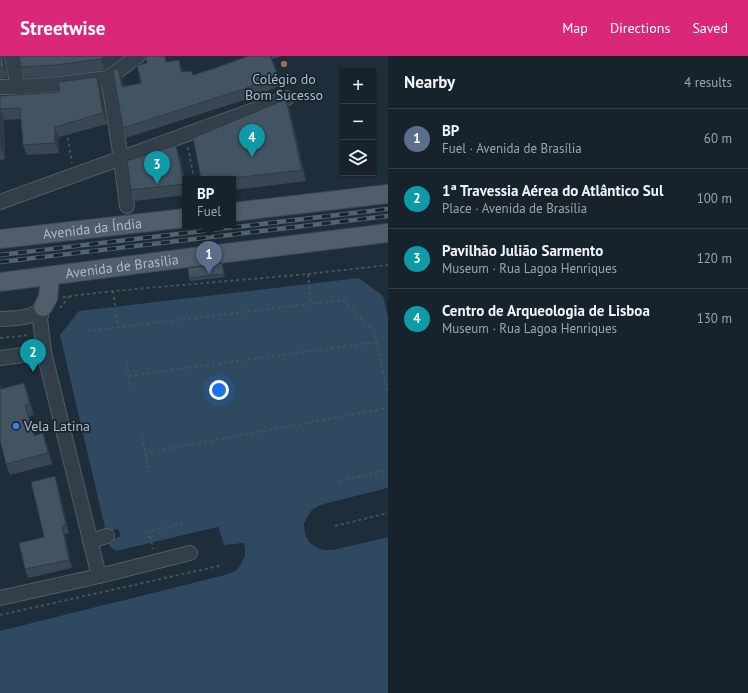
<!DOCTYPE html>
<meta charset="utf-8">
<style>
body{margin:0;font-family:"PT Sans",sans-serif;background:#1f2a34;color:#f1f3f6}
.controls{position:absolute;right:12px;top:12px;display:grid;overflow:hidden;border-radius:0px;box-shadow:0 1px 3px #0004}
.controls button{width:36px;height:36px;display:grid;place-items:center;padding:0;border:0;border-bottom:1px solid #353f48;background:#16222c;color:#f1f3f6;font:20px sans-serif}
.you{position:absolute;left:219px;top:334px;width:14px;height:14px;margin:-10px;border:3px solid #fff;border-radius:50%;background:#1a73e8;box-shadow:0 0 0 6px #1a73e833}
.badge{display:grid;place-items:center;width:26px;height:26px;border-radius:50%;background:#db2777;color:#fff;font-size:13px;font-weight:700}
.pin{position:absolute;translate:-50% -33px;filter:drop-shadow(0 1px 2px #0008)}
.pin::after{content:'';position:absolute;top:21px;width:14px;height:12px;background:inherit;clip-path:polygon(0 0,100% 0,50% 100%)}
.popup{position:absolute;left:182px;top:120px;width:54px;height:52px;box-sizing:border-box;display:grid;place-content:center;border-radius:0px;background:#16222c;filter:drop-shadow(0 1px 3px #0005);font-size:13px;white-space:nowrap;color:#9ea4a9}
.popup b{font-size:15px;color:#f1f3f6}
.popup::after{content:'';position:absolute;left:50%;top:100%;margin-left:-8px;border:8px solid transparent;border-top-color:#16222c}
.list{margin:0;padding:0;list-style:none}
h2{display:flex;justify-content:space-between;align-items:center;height:52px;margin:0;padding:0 16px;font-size:17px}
h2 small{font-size:13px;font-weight:400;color:#9ea4a9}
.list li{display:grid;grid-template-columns:26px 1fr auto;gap:12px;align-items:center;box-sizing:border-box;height:60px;padding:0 16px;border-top:1px solid #353f48}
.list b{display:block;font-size:15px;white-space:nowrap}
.list p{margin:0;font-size:13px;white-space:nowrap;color:#9ea4a9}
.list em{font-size:13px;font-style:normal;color:#9ea4a9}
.icon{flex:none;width:22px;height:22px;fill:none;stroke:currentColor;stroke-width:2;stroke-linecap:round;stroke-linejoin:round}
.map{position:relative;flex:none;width:388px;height:637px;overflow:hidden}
header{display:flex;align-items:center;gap:24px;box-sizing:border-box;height:56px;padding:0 20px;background:#db2777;color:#fff}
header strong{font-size:19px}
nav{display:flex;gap:22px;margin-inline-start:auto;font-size:14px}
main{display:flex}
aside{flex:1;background:#16222c}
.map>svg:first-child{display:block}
</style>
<header>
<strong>Streetwise</strong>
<nav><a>Map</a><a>Directions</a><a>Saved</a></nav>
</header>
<main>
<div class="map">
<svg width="388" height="637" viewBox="0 0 388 637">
<rect width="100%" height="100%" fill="#1e2d3a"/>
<polygon fill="#2f4961" points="359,222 383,240 388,261 388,432 321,449 312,454 304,468 309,486 316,491 332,494 388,481 388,637 0,637 0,575 224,519 235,515 242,506 244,487 224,490 218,471 117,495 110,491 108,485 121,480 118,473 106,476 60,279 79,255"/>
<g fill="#1e2d3a">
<polygon points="388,432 388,434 321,451 313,455 309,461 306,469 307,477 311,485 317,490 324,492 332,492 388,479 388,481 332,494 323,494 316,491 309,486 305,478 304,468 307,461 312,454 321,449"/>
<polygon points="218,471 224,489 244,487 245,492 245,500 239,511 235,515 224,519 121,545 121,543 224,517 234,513 238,509 243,500 242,489 223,491 216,474 117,497 117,495"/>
</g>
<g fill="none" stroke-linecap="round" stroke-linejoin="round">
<defs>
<g id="minor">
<polyline points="12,0 18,31"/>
<polyline points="108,22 120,96 127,150"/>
<polyline points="0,31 18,31 60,28 108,22 138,0"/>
<polyline points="0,146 287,42"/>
<polyline points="43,251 40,263 44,296 99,520"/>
<path d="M 0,263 C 15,262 33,263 43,251"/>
<polyline points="0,302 44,296"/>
<polyline points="90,485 107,480"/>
<polyline points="0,542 99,520 190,497"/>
</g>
<g id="major">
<polyline points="233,156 388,138"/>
<path id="s1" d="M 0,183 L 185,162"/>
<path id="s2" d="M 0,226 L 210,199 L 388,177"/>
<polyline points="43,251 48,242 50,220"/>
</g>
</defs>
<use href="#minor" stroke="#505d68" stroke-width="16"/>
<use href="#major" stroke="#3c4854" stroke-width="20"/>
<g stroke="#3e5758" stroke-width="2" stroke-dasharray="3 3" stroke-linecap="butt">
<polyline points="67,76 72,107"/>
<polyline points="188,91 194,123"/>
<polyline points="308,218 311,247"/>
<polyline points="113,235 118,272"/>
<polyline points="63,241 113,235 308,218 388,209"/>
<polyline points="60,252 69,241"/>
<polyline points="87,275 343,244 374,276 388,338"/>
<polyline points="0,282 30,279"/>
<polyline points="127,308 130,333"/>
<polyline points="129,320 376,286"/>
<polyline points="142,380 149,416"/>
<polyline points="145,397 388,352"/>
<polyline points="340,425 388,414"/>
<polyline points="335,470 388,457"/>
<polyline points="145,476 187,467"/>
<polyline points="150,480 153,493"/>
<polyline points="147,481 154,480"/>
<polyline points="0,559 223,509"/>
</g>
<use href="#minor" stroke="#323f4a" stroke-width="14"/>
<use href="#major" stroke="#505e6b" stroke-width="18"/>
<defs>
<g id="rail">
<polyline points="0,199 388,153"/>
<polyline points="0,206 388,160"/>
</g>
</defs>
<use href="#rail" stroke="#546372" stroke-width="4.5"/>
<use href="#rail" stroke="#18242f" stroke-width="3" stroke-dasharray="9" stroke-linecap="butt"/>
</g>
<g fill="#394754">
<polygon points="0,0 4,0 8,22 0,23"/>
<polygon points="19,0 124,0 105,14 59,20 25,22 21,11"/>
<polygon points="145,0 165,0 167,6 183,14 183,16 191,15 193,19 278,19 282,29 247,43 126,82 123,72 122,22 123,30 141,27 147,7"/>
<polygon points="271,0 282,0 272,3"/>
<polygon points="101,31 107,68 59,81 59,97 27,99 23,89 21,63 4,64 5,103 0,104 0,40 60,36"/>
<polygon points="286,43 290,54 306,125 233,134 233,123 201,123"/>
<polygon points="180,100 185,124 185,139 135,145 131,134"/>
<polygon points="222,207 223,210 225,221 190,225 189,222"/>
<polygon points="24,327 28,338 34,359 29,360 35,379 47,388 52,408 10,419 6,408 2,333"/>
<polygon points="58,429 69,477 65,478 72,512 28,522 25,513 44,481"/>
</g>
<g fill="#2e3a45">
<polygon points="2,0 4,0 8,22 4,12"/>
<polygon points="105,0 124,0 105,14 101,3"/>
<polygon points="179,4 183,14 185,27 181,16"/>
<polygon points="118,12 122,22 126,41 122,31"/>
<polygon points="97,21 101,31 107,68 103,57"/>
<polygon points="286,43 290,54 306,125 302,114"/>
<polygon points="0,53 4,64 5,103 1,93"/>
<polygon points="55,71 59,81 59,97 55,87"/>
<polygon points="176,89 180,100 185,124 185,130"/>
<polygon points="24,327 28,338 34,359 30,348"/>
<polygon points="25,349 29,360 37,390 34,380"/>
<polygon points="43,377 47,388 52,408 48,397"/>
<polygon points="55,420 58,429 69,477 66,469"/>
<polygon points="62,470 65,478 72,512 69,504"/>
</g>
<g fill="#425362" stroke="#2e3a45">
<polygon points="0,0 2,0 4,12 0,12"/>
<polygon points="19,0 105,0 101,3 55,9 21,11"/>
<polygon points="145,0 165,0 166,6 179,4 181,16 191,15 193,19 215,12 248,0 270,0 278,19 244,33 123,72 113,15 118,12 122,31 141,27 137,9 147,7"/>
<polygon points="97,21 103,57 55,71 55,87 23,89 20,52 0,53 1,93 0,93 0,40 60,36 58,26"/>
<polygon points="286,43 302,114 225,123 201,123 193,82"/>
<polygon points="176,89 184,128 131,134 127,105"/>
<polygon points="222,207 224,218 189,222 188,212"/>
<polygon points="24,327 30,348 25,349 34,380 43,377 48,397 6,408 0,385 0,329 1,333"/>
<polygon points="55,420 66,469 62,470 69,504 25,513 19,487 44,481 31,426"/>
</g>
<circle fill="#8d6e63" stroke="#18242f" stroke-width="1.5" cx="284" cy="8" r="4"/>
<circle fill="#3f7fe0" stroke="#18242f" stroke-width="1.5" cx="16" cy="370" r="4"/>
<g text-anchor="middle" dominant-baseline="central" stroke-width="3.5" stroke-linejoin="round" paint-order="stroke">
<g font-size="14" fill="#adbac7" stroke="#18242f">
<text x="284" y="23">Colégio do<tspan x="284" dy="16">Bom Sucesso</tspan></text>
<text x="24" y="370" text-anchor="start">Vela Latina</text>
</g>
<g font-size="14" fill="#adbac7" stroke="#18242f">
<text stroke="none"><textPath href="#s1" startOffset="93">Avenida da Índia</textPath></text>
<text stroke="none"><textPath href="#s2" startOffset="123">Avenida de Brasília</textPath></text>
</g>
</g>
</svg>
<div class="controls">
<button>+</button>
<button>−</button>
<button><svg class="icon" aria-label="layers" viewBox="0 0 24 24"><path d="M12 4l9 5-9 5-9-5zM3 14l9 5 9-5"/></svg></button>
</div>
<div class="you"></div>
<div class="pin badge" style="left:209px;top:218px;background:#5c6f8a">1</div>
<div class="popup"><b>BP</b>Fuel</div>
<div class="pin badge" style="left:33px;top:316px;background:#0f9aa8">2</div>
<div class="pin badge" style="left:157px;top:128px;background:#0f9aa8">3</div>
<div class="pin badge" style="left:252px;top:101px;background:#0f9aa8">4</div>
</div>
<aside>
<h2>Nearby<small>4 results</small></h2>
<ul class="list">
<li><span class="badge" style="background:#5c6f8a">1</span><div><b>BP</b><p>Fuel · Avenida de Brasília</p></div><em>60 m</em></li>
<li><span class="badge" style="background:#0f9aa8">2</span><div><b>1ª Travessia Aérea do Atlântico Sul</b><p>Place · Avenida de Brasília</p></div><em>100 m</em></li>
<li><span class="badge" style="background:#0f9aa8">3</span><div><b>Pavilhão Julião Sarmento</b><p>Museum · Rua Lagoa Henriques</p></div><em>120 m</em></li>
<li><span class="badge" style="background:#0f9aa8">4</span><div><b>Centro de Arqueologia de Lisboa</b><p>Museum · Rua Lagoa Henriques</p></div><em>130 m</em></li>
</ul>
</aside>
</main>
